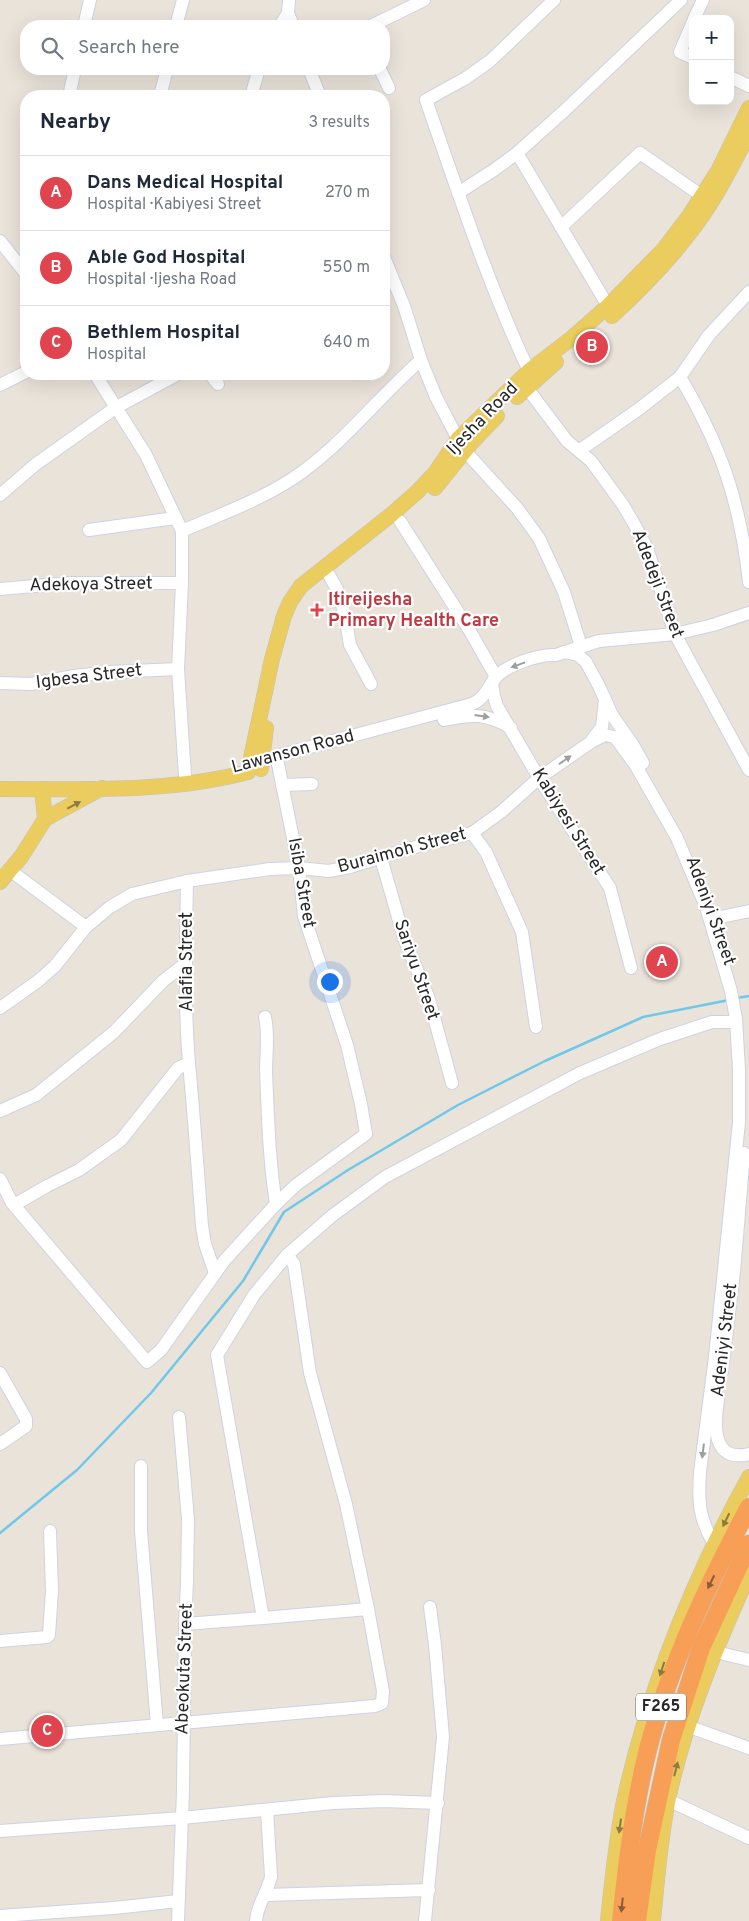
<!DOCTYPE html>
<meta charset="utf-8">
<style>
body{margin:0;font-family:Overpass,sans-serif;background:#f6f6f7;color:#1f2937}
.controls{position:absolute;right:15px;top:15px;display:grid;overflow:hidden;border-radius:10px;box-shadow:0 5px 20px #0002}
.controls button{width:45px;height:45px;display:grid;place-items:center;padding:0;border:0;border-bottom:1px solid #e0e1e3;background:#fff;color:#1f2937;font:25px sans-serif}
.you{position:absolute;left:329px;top:981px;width:18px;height:18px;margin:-12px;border:4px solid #fff;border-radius:50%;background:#1a73e8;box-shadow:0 0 0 8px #1a73e833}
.badge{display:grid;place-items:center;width:32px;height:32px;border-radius:50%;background:#d93025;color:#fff;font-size:16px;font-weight:700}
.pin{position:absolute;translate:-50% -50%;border:2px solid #fff;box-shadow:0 1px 5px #0006}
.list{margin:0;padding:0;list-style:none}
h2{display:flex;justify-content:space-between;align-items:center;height:65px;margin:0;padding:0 20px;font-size:21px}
h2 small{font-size:16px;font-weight:400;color:#747a83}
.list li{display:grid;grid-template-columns:32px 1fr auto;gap:15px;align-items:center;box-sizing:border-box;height:75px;padding:0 20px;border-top:1px solid #e0e1e3}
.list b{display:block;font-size:19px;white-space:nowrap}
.list p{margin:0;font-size:16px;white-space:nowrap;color:#747a83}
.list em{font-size:16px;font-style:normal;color:#747a83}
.icon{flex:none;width:28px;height:28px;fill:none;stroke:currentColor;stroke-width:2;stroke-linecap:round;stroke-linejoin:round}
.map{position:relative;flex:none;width:749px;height:1921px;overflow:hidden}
.search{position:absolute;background:#fff;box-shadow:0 5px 20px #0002;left:20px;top:20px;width:370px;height:55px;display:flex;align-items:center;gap:12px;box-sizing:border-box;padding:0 18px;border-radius:20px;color:#747a83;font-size:19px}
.panel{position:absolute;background:#fff;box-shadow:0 5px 20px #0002;left:20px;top:90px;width:370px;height:290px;border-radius:20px}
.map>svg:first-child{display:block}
</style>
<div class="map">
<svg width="749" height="1921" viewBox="0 0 749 1921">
<rect width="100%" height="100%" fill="#eae3da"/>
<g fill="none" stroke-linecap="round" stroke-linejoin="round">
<g stroke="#70c7e9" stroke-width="2.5">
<polyline points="737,998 749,996"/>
<polyline points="0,1533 77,1470 151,1393 243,1281 284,1212 348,1170 458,1105 545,1061 643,1017 729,1000"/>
</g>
<defs>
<g id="minor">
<polyline points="289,0 288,13 293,26"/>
<polyline points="694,19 703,0"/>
<polyline points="693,22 680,52 693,58"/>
<polyline points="84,26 90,0"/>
<polyline points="176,26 183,0"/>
<polyline points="280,26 288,13"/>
<polyline points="371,26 424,0"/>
<polyline points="309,69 320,96"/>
<polyline points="380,69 389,88"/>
<polyline points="730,77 749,86"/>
<polyline points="69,96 75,69"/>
<polyline points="160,96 167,69"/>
<polyline points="251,96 259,69"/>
<polyline points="517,153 608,306"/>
<polyline points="458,193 494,170 517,153 563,112 681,0"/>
<polyline points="561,227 640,153 702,196"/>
<polyline points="0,241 26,274"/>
<polyline points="384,257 404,306 421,360 436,397 458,439"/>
<path d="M 529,371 C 488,284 458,192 426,100 L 466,78 L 490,61 L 554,0"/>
<polyline points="95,374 146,455 182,531 182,583 178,669 185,776"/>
<polyline points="210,374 218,384"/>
<path d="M 680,377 C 721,446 740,501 749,582"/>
<polyline points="0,385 26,372"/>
<polyline points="527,388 567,441 591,461 623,505 633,522 647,548 675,634 749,770"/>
<polyline points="580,450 639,409 680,377 709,335 749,292"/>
<polyline points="465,451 517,508 539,538 564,592 581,646"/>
<polyline points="0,495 36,464 115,408 178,374"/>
<polyline points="400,521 470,631 496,677"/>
<polyline points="89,530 175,518"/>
<path d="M 182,531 C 219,515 258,501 292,479 C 341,447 377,398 421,360"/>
<polyline points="329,575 337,589 345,615 350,645 371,684"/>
<polyline points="0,589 68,583 182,583"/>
<polyline points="564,652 578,655 586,662 599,686 612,715 633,745 643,763"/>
<polyline points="0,683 31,684 74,676 110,672 178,669"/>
<polyline points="492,683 494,696 497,706 539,778 610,888 631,968"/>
<path d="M 444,720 C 471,714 487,713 511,728"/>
<polyline points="592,740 602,727 605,700"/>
<path d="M 254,762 L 472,704 C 484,699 488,688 495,678 C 506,665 539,654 556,655 L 599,641 L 675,634 L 713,625 L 749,613"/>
<polyline points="282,785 312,784"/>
<polyline points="472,833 486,852 522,932 536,1027"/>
<polyline points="381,858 404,938 429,999 452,1083"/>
<polyline points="11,871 86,927"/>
<path d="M 187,881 L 270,869 L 299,868 L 329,871 L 350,867 L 411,848 L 472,833 L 501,812 L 539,778 L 591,742 L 605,735 L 614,737 L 618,741 L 636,766 L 677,838 L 706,907 L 731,991 L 736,1019 L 739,1070 L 739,1122 L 715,1357 L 700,1472 C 698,1501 699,1519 714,1544"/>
<polyline points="716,918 749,911"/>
<path d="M 0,1008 L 38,981 L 55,966 L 86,927 L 110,907 L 132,894 L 187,881 C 186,941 184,1003 189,1063 C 194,1117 198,1172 202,1226 L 205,1244 L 215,1273"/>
<path d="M 265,1017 C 269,1035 266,1054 266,1072 C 268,1116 269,1160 276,1204"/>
<polyline points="0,1111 36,1095 67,1070 114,1032 163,981 186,963"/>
<polyline points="0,1179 12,1203 147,1362 161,1350 224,1261 276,1204 296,1185 366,1134 361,1104 347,1045 304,916 299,868 278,764"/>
<polyline points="14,1205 47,1186 79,1170 121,1140 178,1068 189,1063"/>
<polyline points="722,1372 734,1272 744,1153"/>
<polyline points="0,1373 26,1419 26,1426 0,1444"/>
<path d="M 718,1401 C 714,1425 712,1463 749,1454"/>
<polyline points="141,1466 141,1531 157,1725"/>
<polyline points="263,1618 368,1609"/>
<polyline points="185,1624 263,1618 217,1355 254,1295 287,1255 333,1215 385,1177 580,1073 660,1039 712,1022 736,1022"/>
<polyline points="0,1641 47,1637 49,1635 52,1591 50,1531"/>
<polyline points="716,1652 749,1660"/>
<polyline points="687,1726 749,1748"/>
<polyline points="0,1739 375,1706 382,1703 383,1691 368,1609 346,1504 310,1373 294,1264 287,1255"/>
<polyline points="668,1800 749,1838"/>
<polyline points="0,1831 182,1818 333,1803 383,1801 438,1803"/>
<polyline points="265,1895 429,1890"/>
<polyline points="0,1916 114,1908 178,1901"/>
<polyline points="178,1921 183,1791 185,1624 187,1582 188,1519 179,1417"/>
<path d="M 256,1921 C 257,1905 267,1893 271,1877 L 267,1810"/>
<polyline points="425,1921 443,1737 435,1645 430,1607"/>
</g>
<g id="major">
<path d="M 612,316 C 639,291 666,264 688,235 C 713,204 731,168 749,133"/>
<polyline points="517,397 556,362"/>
<polyline points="435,488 472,442 497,416"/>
<polyline points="261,769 266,728"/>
<path d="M 0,789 C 83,789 168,793 248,772 L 272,659 L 284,616 L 290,602 L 301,586 L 392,514 L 417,492 L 435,473 L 458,439 L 529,371 L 573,337 L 608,306 L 663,250 L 689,216 L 718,171 L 749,108"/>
<polyline points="45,819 102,788"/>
<polyline points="0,882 21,857 45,819 42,789"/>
<path d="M 608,1921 C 612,1881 616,1840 624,1801 C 649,1687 693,1579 749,1477"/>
<path d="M 653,1921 C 657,1880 660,1840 668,1800 C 685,1721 716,1647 749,1574"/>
</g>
<g id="highway">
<path d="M 621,1921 C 627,1863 634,1805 648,1749 C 670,1664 708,1584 749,1507"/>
<polyline points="637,1921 647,1850 671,1740 701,1648 749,1544"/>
</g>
</defs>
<use href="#minor" stroke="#cfd2e1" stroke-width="14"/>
<use href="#major" stroke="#c3c3c3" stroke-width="16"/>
<use href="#highway" stroke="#c3c3c3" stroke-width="19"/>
<use href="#minor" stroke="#fff" stroke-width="12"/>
<use href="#major" stroke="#ebcc5e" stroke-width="15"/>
<use href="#highway" stroke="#f89f57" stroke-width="18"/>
</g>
<defs><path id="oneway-solid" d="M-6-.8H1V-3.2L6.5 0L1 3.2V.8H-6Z" transform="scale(1.25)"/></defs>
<g fill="#9e9e9e">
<use href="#oneway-solid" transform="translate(518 665) rotate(160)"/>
<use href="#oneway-solid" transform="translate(482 716) rotate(8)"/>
<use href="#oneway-solid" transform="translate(565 760) rotate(-35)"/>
<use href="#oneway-solid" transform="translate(703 1451) rotate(97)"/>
</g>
<g fill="#8a7a43">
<use href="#oneway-solid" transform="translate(74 805) rotate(-28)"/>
<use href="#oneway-solid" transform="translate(726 1520) rotate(116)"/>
<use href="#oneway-solid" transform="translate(662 1669) rotate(108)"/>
<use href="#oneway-solid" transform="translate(676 1769) rotate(-76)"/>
<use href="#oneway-solid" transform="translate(620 1826) rotate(98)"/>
</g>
<g fill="#865e3d">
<use href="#oneway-solid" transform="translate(711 1582) rotate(116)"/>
<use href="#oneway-solid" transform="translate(622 1905) rotate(96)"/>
</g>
<path fill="#e0444e" stroke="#fff" stroke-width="2" d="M314.5 602.5h5v5h5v5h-5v5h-5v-5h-5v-5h5z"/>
<g text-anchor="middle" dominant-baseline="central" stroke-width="4.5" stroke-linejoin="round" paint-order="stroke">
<rect fill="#fff" stroke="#686868" stroke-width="1" x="636" y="1693.5" width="50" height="27" rx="4"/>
<g font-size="16" font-weight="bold" fill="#282828">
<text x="661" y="1707">F265</text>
</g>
<g font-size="18" fill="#282828" stroke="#fff">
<text transform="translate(483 419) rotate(-46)">Ijesha Road</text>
<text transform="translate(657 584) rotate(69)">Adedeji Street</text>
<text transform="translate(91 585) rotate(-1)">Adekoya Street</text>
<text transform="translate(89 677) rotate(-7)">Igbesa Street</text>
<text transform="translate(293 752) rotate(-15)">Lawanson Road</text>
<text transform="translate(568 822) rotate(58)">Kabiyesi Street</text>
<text transform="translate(402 851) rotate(-15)">Buraimoh Street</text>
<text transform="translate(301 883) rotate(80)">Isiba Street</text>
<text transform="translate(710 911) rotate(70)">Adeniyi Street</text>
<text transform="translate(187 962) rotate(-90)">Alafia Street</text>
<text transform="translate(416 970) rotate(71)">Sariyu Street</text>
<text transform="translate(725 1340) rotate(-83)">Adeniyi Street</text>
<text transform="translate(185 1669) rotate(-88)">Abeokuta Street</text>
</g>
<g font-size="18" font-weight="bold" fill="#be3a42" stroke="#fff" text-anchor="start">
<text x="328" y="600">Itireijesha<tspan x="328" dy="21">Primary Health Care</tspan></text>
</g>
</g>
</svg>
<div class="controls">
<button>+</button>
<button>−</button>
</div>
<div class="you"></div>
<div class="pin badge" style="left:662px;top:962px;background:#e0444e">A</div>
<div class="pin badge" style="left:592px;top:347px;background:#e0444e">B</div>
<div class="pin badge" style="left:47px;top:1731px;background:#e0444e">C</div>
<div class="search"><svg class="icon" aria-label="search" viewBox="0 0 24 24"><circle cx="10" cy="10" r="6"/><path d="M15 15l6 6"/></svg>Search here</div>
<section class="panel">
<h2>Nearby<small>3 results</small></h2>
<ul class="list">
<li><span class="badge" style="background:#e0444e">A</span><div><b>Dans Medical Hospital</b><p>Hospital · Kabiyesi Street</p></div><em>270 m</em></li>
<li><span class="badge" style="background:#e0444e">B</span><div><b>Able God Hospital</b><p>Hospital · Ijesha Road</p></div><em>550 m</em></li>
<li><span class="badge" style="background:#e0444e">C</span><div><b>Bethlem Hospital</b><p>Hospital</p></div><em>640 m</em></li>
</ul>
</section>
</div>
